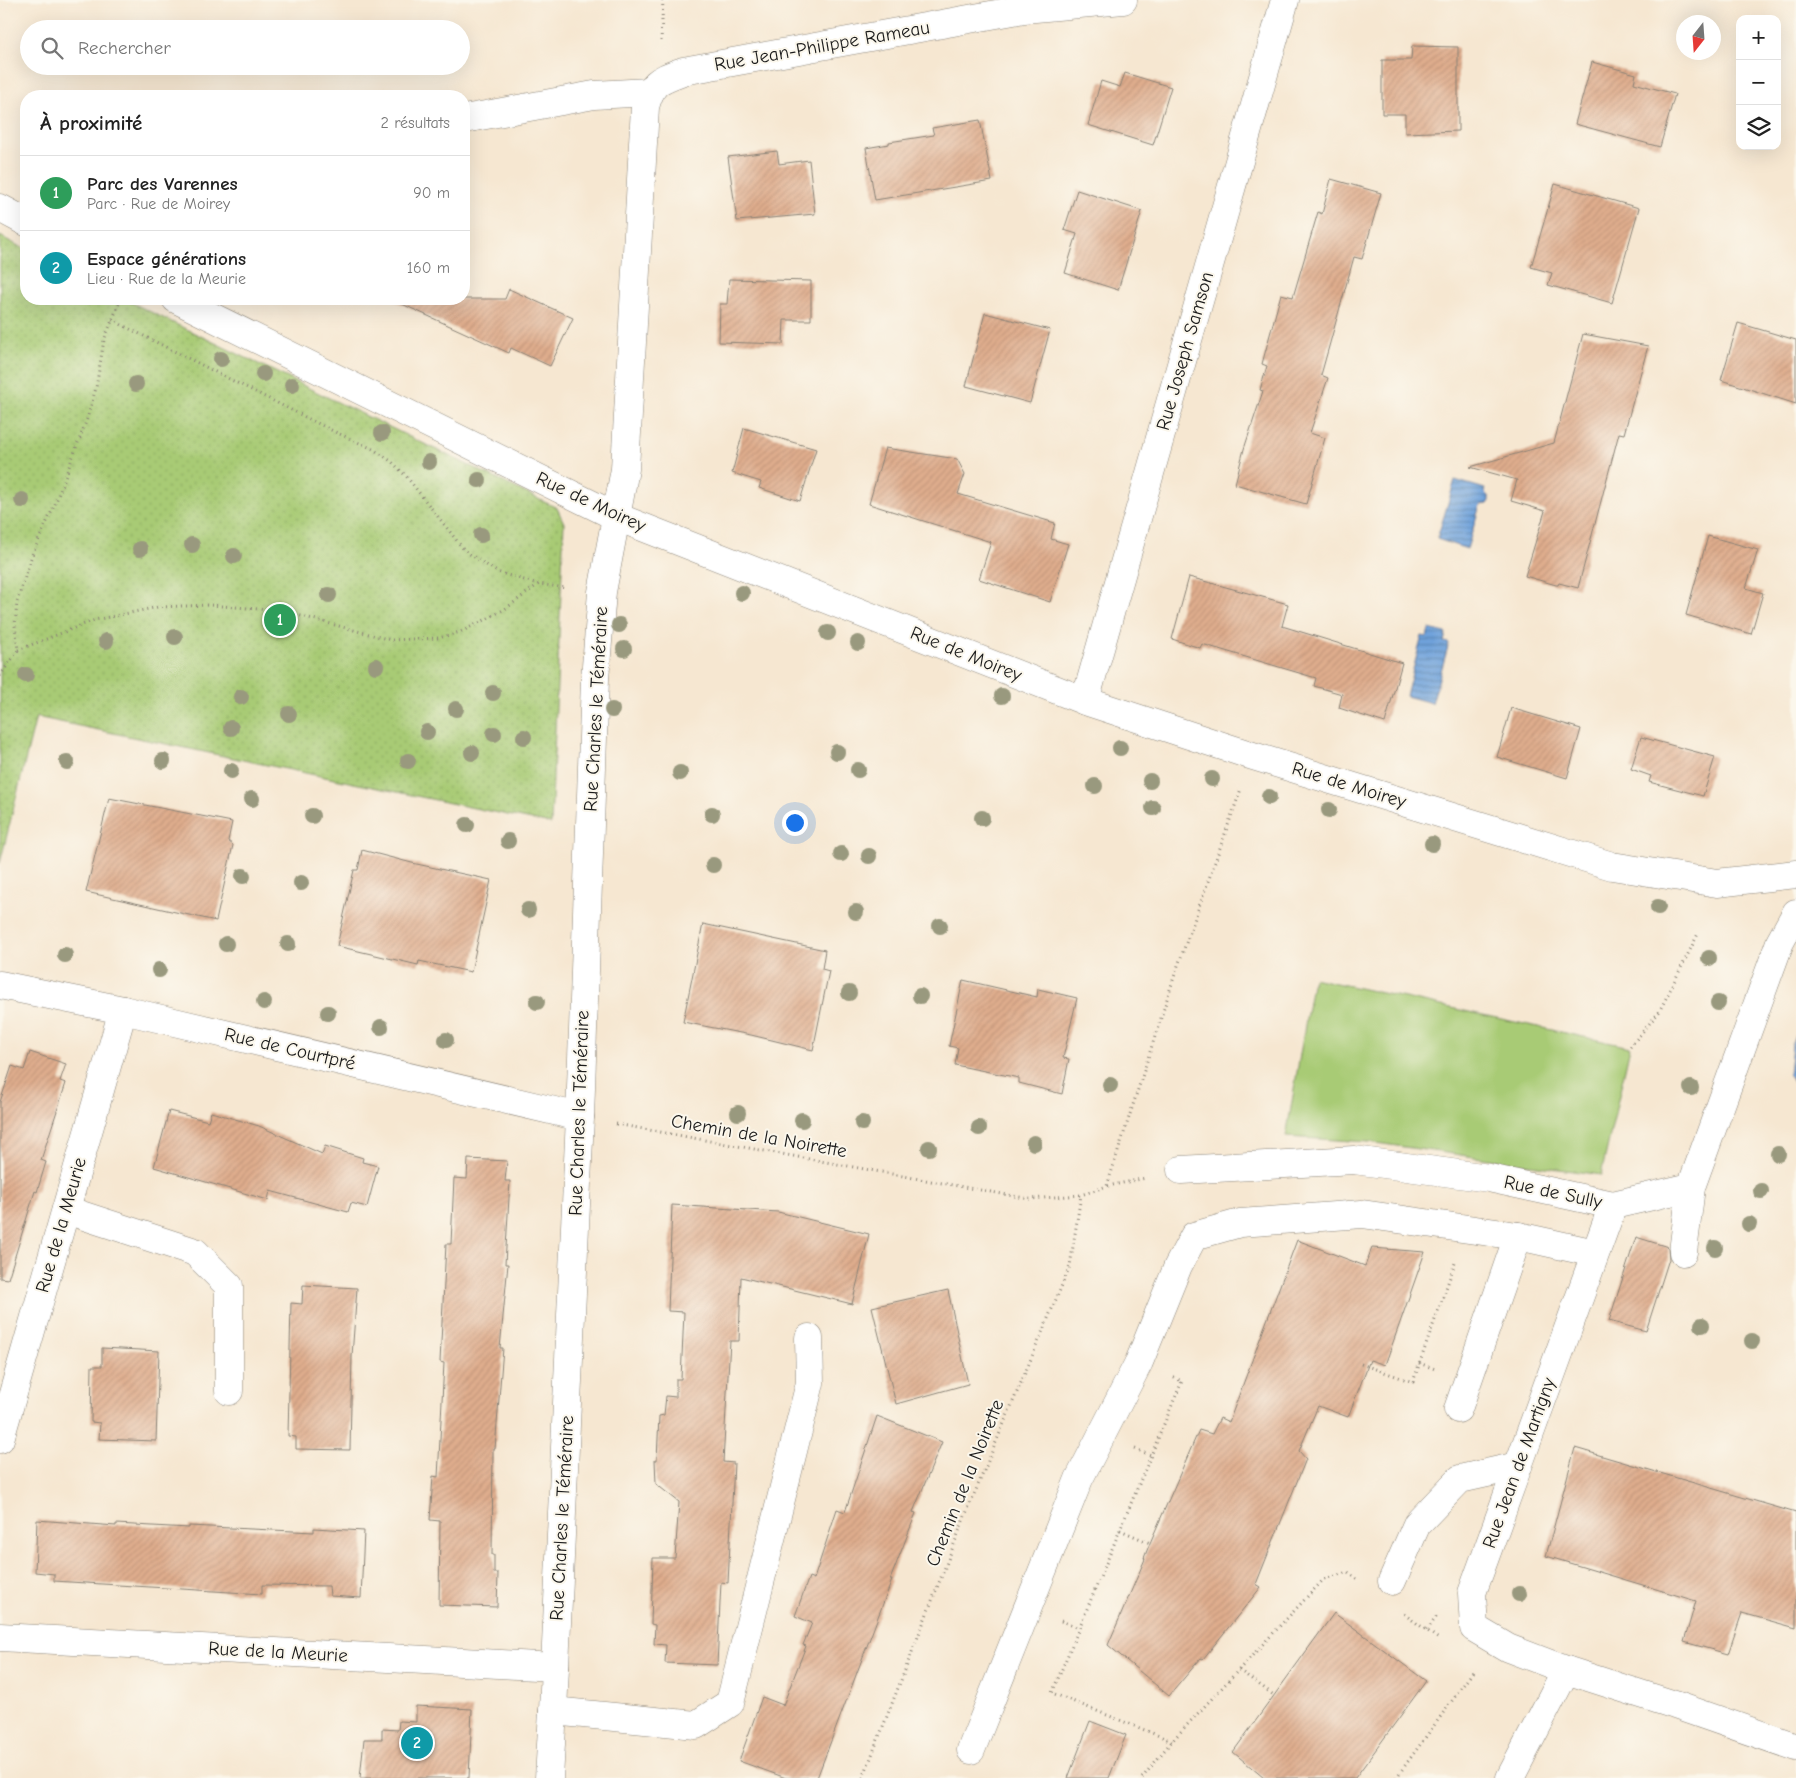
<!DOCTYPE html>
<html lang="fr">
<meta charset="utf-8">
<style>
body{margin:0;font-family:"Comic Neue",sans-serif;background:#f6f6f6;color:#222}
.controls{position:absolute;right:15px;top:15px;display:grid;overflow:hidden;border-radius:10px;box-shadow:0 5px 20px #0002}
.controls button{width:45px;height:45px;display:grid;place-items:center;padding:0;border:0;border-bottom:1px solid #e0e0e0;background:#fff;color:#222;font:25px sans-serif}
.compass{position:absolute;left:1676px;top:15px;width:45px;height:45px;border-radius:50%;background:#fff;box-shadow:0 5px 20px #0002;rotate:197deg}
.you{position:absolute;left:794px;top:822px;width:18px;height:18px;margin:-12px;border:4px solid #fff;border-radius:50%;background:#1a73e8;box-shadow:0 0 0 8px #1a73e833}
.badge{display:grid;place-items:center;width:32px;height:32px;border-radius:50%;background:#2563eb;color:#fff;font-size:16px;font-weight:700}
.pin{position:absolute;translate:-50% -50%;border:2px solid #fff;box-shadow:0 1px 5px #0006}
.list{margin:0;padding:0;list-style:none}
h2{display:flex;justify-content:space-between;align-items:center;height:65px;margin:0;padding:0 20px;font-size:21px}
h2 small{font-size:16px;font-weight:400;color:#767676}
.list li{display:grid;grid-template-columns:32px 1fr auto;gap:15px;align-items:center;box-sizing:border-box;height:75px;padding:0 20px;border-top:1px solid #e0e0e0}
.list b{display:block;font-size:19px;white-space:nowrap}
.list p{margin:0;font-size:16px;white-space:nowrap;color:#767676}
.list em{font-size:16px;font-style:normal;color:#767676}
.icon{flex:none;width:28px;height:28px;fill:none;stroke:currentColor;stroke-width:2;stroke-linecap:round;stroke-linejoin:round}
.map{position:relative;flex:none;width:1796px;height:1778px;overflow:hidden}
.search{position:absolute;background:#fff;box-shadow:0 5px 20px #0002;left:20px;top:20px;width:450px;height:55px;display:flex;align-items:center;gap:12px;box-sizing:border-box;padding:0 18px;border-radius:28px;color:#767676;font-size:19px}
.panel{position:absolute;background:#fff;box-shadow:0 5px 20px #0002;left:20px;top:90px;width:450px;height:215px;border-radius:20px}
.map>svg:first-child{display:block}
</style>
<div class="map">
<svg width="1796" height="1778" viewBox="0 0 1796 1778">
<defs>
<pattern id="grass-dots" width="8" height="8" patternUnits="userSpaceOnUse" patternTransform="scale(1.25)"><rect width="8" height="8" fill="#a8cb75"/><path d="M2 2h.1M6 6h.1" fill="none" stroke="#90ae65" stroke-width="1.8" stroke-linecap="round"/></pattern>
<pattern id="water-rules" width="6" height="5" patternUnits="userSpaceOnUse" patternTransform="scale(1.25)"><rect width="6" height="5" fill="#6fa2db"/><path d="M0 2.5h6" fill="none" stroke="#5a83b1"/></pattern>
<pattern id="building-hatch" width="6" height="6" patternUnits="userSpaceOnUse" patternTransform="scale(1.25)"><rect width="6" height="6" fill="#dfad8d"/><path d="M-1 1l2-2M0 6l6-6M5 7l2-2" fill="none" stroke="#bf9479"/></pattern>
</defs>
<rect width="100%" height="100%" fill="#fbf7ec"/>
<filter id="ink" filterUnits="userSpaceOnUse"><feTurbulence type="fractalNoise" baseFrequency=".02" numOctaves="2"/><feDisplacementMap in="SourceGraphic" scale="10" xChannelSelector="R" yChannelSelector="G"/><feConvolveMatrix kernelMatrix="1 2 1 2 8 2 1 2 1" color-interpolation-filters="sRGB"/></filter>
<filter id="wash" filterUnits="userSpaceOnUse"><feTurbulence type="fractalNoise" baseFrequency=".0096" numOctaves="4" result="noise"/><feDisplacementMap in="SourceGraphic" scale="20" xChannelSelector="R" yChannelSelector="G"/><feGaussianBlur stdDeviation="1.12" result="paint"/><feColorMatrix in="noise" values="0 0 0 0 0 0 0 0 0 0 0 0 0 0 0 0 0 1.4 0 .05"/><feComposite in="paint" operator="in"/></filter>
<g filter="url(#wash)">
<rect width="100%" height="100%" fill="#f6e7d1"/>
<polygon fill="url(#grass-dots)" stroke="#627448" points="0,236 26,250 26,299 124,299 557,508 564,523 551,824 36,717 0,863"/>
<polygon fill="#a8cb75" stroke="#627448" points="1313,978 1630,1047 1601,1175 1369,1142 1286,1137"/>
<g fill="url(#water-rules)" stroke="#465f7c">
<polygon points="1455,480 1485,489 1484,492 1489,497 1489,501 1487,504 1480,505 1467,549 1437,539"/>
<polygon points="1429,629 1446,633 1444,642 1449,643 1432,703 1406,696 1422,636 1427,637"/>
<polygon points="1796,1033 1796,1088 1789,1075 1792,1044"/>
</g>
<g id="blocks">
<g fill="url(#building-hatch)">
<polygon points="1412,46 1458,47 1458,131 1405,133 1405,114 1382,114 1382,60 1411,60"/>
<polygon points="1592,62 1636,74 1634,83 1675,94 1660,147 1575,124"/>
<polygon points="1125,73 1171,87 1153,145 1088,125 1101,81 1120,87"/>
<polygon points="980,120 992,181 875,200 866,148 889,144 889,142 934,135 932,128"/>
<polygon points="777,151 779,164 809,160 815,214 737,221 728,157"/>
<polygon points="1331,179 1381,193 1362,259 1354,257 1321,375 1328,378 1310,433 1325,438 1306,504 1235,484 1244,449 1263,391 1260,390 1267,366 1262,364 1281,294 1293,297 1318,212 1322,214"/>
<polygon points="1555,184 1639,208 1612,303 1548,285 1552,273 1531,267"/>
<polygon points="1077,190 1142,211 1118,290 1065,273 1077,234 1064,230"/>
<polygon points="729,279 811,281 811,320 784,320 783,344 719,342 720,304 727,304"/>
<polygon points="509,289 573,318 550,366 511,348 509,353 391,299 505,299"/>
<polygon points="985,313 1050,330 1030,403 966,386"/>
<polygon points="1738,323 1796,340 1796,404 1721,380"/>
<polygon points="1583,334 1648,346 1624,434 1619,433 1578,588 1559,583 1558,585 1556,585 1525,576 1545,511 1511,501 1517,480 1470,467 1554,443"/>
<polygon points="744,428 816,449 800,501 759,488 761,482 732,473"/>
<polygon points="885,448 957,459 965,474 958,494 1055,523 1051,539 1068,544 1050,602 979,579 991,542 869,504"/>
<polygon points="1708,536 1758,550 1746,588 1763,593 1751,634 1686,615"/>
<polygon points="1189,577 1288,604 1282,626 1402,663 1385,723 1339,708 1342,694 1314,686 1316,678 1202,644 1200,648 1172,639"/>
<polygon points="1511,708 1581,729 1567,778 1497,757"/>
<polygon points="1641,737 1715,757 1703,796 1649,782 1651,776 1631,769"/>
<polygon points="109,798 232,822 228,841 233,845 216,921 86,892"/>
<polygon points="362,850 412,863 491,880 471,972 419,961 418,965 337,946 354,870 358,870"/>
<polygon points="703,924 825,950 822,969 829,971 813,1050 751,1035 683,1022"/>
<polygon points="963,980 1037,997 1038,989 1077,998 1063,1058 1069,1059 1062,1094 1019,1083 1019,1078 955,1065 958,1048 949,1046"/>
<polygon points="30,1052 66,1064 60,1081 66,1083 41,1160 46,1162 37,1192 35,1191 8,1279 0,1278 0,1102 12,1066 24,1070"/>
<polygon points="169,1111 208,1121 211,1112 259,1126 322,1154 325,1146 363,1158 362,1162 378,1166 367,1207 351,1203 348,1212 270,1191 268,1200 154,1167"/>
<polygon points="468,1159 507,1161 505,1181 510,1181 505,1264 508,1264 500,1348 503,1348 495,1449 493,1449 492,1555 494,1555 494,1573 498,1573 497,1607 439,1605 440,1521 430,1520 433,1476 438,1477 444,1363 440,1362 446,1244 451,1244 454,1178 467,1179"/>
<polygon points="672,1205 778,1212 869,1234 852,1304 741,1277 739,1341 730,1341 723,1462 734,1463 728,1583 721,1582 717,1665 665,1663 666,1645 654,1644 655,1625 651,1624 653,1558 675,1558 679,1502 656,1484 655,1460 657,1460 659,1416 664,1415 666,1396 676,1397 676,1379 681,1379 684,1312 668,1311"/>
<polygon points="1636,1237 1668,1247 1669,1259 1646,1331 1609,1321"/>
<polygon points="1297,1240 1365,1266 1372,1248 1425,1252 1385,1365 1370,1360 1348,1417 1318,1406 1299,1451 1306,1459 1256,1584 1261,1587 1203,1659 1201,1658 1169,1696 1108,1645 1145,1559 1144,1558 1150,1543 1199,1430 1212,1434 1220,1418 1229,1422"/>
<polygon points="303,1285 357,1288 352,1356 350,1450 296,1449 296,1437 288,1436 291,1303 302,1304"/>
<polygon points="948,1290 968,1384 896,1404 872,1307"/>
<polygon points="102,1348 159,1351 156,1441 99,1439 100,1423 91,1422 92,1366 102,1366"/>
<polygon points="877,1416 942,1442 913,1512 916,1513 890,1580 892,1580 817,1778 786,1778 739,1761 762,1697 783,1705 806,1646 803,1645 812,1623 795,1616 809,1577 814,1579 837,1509 845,1512"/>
<polygon points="1575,1448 1796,1513 1796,1628 1742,1613 1728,1654 1684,1642 1696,1601 1546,1556"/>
<polygon points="37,1520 116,1526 116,1524 189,1528 189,1526 314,1532 314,1528 364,1531 361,1598 330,1596 329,1586 262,1585 262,1594 54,1581 54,1574 35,1572"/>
<polygon points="1334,1613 1426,1681 1355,1778 1264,1778 1233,1752"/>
<polygon points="416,1706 472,1709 469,1778 360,1778 364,1739 382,1739 382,1729 398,1730 399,1721 416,1722"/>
<polygon points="1090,1721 1126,1735 1109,1778 1068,1778"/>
</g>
</g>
</g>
<g filter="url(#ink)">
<use href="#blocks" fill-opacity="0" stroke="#898276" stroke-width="1"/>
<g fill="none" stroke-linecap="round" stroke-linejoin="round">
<defs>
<g id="minor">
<polyline points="464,119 594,95 649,92"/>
<polyline points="0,208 26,222"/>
<polyline points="176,299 617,517 1085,701 1253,756 1612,866 1717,883 1796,874"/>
<polyline points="1085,701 1285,0"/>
<polyline points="0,985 123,1010 580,1117"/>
<polyline points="1181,1170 1354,1160 1489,1178 1613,1205 1691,1187 1780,942 1796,913"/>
<polyline points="1613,1205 1472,1593 1474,1628 1508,1648 1566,1670 1675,1705 1796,1747"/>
<polyline points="66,1210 195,1252 229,1286 229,1391"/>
<polyline points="1683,1252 1691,1187"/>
<polyline points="1458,1409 1518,1236"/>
<polyline points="0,1439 123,1010"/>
<polyline points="1392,1581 1417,1524 1460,1479 1518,1466"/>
<polyline points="0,1637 555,1667"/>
<polyline points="553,1711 696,1725 730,1703 810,1383 809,1338"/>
<polyline points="971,1750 1079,1479 1139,1362 1178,1266 1194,1236 1240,1223 1362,1214 1518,1236 1595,1253"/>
<path d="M 549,1778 L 553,1711 L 580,1117 L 595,679 L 602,592 L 625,469 L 645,107 C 652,81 659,80 683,71 L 1024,9 L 1123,0"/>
<polyline points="1510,1778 1566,1670"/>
</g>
</defs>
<use href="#minor" stroke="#898276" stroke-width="29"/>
<g stroke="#898276" stroke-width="3" stroke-dasharray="1 4" stroke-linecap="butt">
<polyline points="661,41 663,0"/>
<polyline points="112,320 333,431 373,449 391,461 406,476 465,551 497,572 538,584"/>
<polyline points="18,650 95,620 158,607 210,605 259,609 294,614 391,640 439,638 460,632 481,622 505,609 539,584 566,588"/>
<polyline points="0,676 18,650 15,625 17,602 32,555 55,504 87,419 96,388 104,340 121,299"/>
<polyline points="1630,1047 1659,1012 1699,932"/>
<polyline points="616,1124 1030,1199 1081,1195 1107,1186 1175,974 1241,789"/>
<polyline points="1108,1186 1146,1178"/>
<polyline points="1419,1363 1435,1369"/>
<polyline points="1361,1364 1413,1382 1455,1263"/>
<polyline points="1135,1449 1151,1455"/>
<polyline points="1120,1530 1150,1543"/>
<polyline points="1404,1614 1440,1640"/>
<polyline points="1061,1621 1079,1628"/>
<polyline points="1427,1630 1437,1616"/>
<polyline points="1239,1670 1275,1696"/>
<polyline points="1172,1741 1052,1693 1182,1381 1172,1377"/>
<polyline points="863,1778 965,1516 1070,1266 1081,1195"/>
<polyline points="1142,1778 1172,1741 1324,1579 1348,1572 1357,1579"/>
<polyline points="1396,1778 1475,1669"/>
</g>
<use href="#minor" stroke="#fff" stroke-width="28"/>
</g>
<g fill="#99997e">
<circle cx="221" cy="359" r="8"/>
<circle cx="263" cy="374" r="8"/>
<circle cx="136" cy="384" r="8"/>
<circle cx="292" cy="385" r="8"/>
<circle cx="382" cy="433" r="8"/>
<circle cx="429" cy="462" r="8"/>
<circle cx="479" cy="480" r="8"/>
<circle cx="22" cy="500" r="8"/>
<circle cx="481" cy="535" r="8"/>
<circle cx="192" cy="545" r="8"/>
<circle cx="140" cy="549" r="8"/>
<circle cx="234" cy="556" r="8"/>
<circle cx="742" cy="593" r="8"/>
<circle cx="329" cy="595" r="8"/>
<circle cx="619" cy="625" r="8"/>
<circle cx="828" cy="633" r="8"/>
<circle cx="175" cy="637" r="8"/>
<circle cx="106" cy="641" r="8"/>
<circle cx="858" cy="643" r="8"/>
<circle cx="624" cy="649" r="8"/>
<circle cx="376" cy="666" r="8"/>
<circle cx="26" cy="675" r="8"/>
<circle cx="493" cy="693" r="8"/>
<circle cx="1002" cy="696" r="8"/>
<circle cx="241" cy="697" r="8"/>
<circle cx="456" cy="709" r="8"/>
<circle cx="612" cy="710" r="8"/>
<circle cx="289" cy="714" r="8"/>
<circle cx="231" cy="728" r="8"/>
<circle cx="427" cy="732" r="8"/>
<circle cx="494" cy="734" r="8"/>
<circle cx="524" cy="737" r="8"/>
<circle cx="1120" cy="748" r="8"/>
<circle cx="837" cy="752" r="8"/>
<circle cx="472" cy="753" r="8"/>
<circle cx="163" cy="761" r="8"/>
<circle cx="408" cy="761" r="8"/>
<circle cx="67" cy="762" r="8"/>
<circle cx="858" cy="770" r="8"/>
<circle cx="231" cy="771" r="8"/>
<circle cx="680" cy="773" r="8"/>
<circle cx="1212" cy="779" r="8"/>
<circle cx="1150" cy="781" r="8"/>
<circle cx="1095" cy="786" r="8"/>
<circle cx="1269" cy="797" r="8"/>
<circle cx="252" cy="799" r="8"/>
<circle cx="1153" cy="808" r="8"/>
<circle cx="1329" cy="810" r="8"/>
<circle cx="712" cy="814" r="8"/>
<circle cx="312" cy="816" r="8"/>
<circle cx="982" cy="818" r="8"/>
<circle cx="467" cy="825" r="8"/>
<circle cx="508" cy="841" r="8"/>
<circle cx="1432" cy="844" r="8"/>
<circle cx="841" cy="854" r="8"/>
<circle cx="869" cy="856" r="8"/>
<circle cx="713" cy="865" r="8"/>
<circle cx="243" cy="876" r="8"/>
<circle cx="301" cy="883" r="8"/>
<circle cx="1658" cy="907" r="8"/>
<circle cx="528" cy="910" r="8"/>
<circle cx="856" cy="912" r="8"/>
<circle cx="940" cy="926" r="8"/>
<circle cx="226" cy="944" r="8"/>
<circle cx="288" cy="944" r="8"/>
<circle cx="65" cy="955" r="8"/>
<circle cx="1709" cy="958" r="8"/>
<circle cx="159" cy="970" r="8"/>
<circle cx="849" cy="993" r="8"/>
<circle cx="920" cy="996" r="8"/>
<circle cx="264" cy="1002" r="8"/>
<circle cx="537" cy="1002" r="8"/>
<circle cx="1718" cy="1003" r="8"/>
<circle cx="328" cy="1013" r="8"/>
<circle cx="381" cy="1027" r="8"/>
<circle cx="446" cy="1040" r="8"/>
<circle cx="1110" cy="1085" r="8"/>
<circle cx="1691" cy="1088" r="8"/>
<circle cx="738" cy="1113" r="8"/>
<circle cx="802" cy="1120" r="8"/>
<circle cx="862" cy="1123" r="8"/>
<circle cx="979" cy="1128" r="8"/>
<circle cx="1034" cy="1143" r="8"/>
<circle cx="929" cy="1148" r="8"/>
<circle cx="1778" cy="1154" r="8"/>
<circle cx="1761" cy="1191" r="8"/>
<circle cx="1749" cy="1224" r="8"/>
<circle cx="1715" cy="1248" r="8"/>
<circle cx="1702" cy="1325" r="8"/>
<circle cx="1752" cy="1341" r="8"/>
<circle cx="1519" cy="1594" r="8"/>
</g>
</g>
<g text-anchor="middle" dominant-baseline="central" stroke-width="4" stroke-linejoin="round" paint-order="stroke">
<g font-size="19" fill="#1c1c1c" stroke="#fbf7ec">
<text transform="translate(822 46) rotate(-10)">Rue Jean-Philippe Rameau</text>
<text transform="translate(1185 351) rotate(-74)">Rue Joseph Samson</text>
<text transform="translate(591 502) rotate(25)">Rue de Moirey</text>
<text transform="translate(966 654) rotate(22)">Rue de Moirey</text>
<text transform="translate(596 709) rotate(-87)">Rue Charles le Téméraire</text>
<text transform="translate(1349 785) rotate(17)">Rue de Moirey</text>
<text transform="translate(290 1049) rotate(13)">Rue de Courtpré</text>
<text transform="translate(579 1113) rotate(-88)">Rue Charles le Téméraire</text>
<text transform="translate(759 1136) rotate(10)">Chemin de la Noirette</text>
<text transform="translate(1553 1192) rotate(12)">Rue de Sully</text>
<text transform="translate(61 1225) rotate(-74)">Rue de la Meurie</text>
<text transform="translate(1519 1463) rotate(-70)">Rue Jean de Martigny</text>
<text transform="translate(965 1483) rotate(-68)">Chemin de la Noirette</text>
<text transform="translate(562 1518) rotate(-87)">Rue Charles le Téméraire</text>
<text transform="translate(278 1652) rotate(3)">Rue de la Meurie</text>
</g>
</g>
</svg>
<div class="controls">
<button>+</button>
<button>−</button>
<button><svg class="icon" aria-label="layers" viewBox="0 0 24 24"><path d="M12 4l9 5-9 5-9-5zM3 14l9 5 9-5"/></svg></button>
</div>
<svg class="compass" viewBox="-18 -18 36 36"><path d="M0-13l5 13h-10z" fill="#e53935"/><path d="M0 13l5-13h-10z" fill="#767676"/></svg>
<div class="you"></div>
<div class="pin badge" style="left:280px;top:620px;background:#2e9e5b">1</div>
<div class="pin badge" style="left:417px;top:1743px;background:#0f9aa8">2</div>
<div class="search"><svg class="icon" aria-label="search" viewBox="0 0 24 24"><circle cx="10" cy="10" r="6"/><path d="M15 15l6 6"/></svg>Rechercher</div>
<section class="panel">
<h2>À proximité<small>2 résultats</small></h2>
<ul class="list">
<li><span class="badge" style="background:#2e9e5b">1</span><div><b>Parc des Varennes</b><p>Parc · Rue de Moirey</p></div><em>90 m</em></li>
<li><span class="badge" style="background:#0f9aa8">2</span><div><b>Espace générations</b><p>Lieu · Rue de la Meurie</p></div><em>160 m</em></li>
</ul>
</section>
</div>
